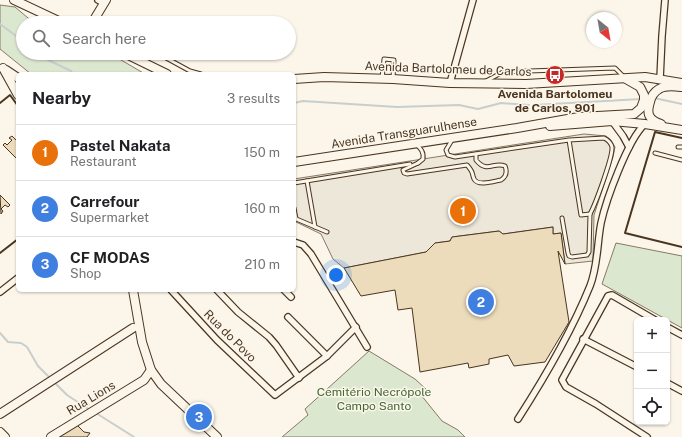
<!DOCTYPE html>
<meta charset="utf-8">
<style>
body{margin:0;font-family:"Public Sans",sans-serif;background:#f2f2f2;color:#202124}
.controls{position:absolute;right:12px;bottom:12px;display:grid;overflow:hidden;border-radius:6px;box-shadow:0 1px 3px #0004}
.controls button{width:36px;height:36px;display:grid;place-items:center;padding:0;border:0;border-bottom:1px solid #e0e0e0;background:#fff;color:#202124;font:20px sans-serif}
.compass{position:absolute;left:586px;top:12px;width:36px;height:36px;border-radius:50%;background:#fff;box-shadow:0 1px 3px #0004;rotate:149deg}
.you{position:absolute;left:336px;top:275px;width:14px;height:14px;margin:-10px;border:3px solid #fff;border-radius:50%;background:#1a73e8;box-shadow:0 0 0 6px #1a73e833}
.badge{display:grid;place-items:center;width:26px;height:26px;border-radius:50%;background:#c62828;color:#fff;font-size:13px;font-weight:700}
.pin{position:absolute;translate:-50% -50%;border:2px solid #fff;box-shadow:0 1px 4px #0006}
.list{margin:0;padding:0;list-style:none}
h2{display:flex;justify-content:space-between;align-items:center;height:52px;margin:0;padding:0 16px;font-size:17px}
h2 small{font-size:13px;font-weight:400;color:#757577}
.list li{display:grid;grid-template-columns:26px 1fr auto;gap:12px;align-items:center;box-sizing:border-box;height:56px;padding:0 16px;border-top:1px solid #e0e0e0}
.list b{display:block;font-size:15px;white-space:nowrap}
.list p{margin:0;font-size:13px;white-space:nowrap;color:#757577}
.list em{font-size:13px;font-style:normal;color:#757577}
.icon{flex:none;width:22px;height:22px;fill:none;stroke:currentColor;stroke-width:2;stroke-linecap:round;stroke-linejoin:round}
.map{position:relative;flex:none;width:682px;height:437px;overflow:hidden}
.search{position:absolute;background:#fff;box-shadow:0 1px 3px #0004;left:16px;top:16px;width:280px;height:44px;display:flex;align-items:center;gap:10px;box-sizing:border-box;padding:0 14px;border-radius:22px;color:#757577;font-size:15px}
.panel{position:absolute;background:#fff;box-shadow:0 1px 3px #0004;left:16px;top:72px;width:280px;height:220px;border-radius:6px}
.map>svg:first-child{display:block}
</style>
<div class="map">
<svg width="682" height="437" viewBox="0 0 682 437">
<rect width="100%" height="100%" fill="#fbf6e9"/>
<g fill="#dce7d0" stroke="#887966">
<polygon points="0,5 15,7 34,23 23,23 23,53 81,53 116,57 145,74 31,74 0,49"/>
<polygon points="616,243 682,256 682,328 602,284"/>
<polygon points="369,351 415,379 427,390 421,395 442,421 458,430 465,437 282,437 308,415 305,409"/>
</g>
<polygon fill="#ede7d9" stroke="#887966" points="584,134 606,136 611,140 615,147 613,157 594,215 593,261 565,264 561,233 553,234 553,227 503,234 499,231 452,237 450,241 435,243 426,252 344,268 333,259 321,234 294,221 294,179"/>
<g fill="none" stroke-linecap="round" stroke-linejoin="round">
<g stroke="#c9cecd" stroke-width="2">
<polyline points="0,24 23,41"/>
<polyline points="39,53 48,60 71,71 73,74"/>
<polyline points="654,98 682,104"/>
<polyline points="294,103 303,101 397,107 459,105 478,109 501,103 529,105"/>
<polyline points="534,105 641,99"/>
<polyline points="0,333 8,342 21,343 27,347 38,366 51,379"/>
<polyline points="54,382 67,395 90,410"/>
<polyline points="96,413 134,437"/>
</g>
</g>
<g fill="#ecdcbc" stroke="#4a3520">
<polygon points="12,136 18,142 18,160 3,145 5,143 7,145 12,140 9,138"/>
<polygon points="0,195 10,205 8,207 5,205 1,209 3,211 1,214"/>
<polygon points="553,227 553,234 561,233 565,264 558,251 569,322 545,362 514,366 508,355 489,359 489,364 469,368 468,363 420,372 412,308 398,310 395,290 361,296 344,268 426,252 435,243 450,241 452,237 499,231 503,234"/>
<polygon points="77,425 84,432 90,433 87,437 57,437"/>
</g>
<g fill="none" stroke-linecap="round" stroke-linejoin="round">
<defs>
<g id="lane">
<polyline points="157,53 190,71 201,74"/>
<polyline points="382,79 384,59 394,60 393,78"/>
<polyline points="486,81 503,72 615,68 623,76"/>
<path d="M 452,140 L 446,150 L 448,155 L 455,157 L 569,140 L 581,215 L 590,214 C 595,205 613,157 612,147 C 611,143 608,140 604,138 L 569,140"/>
<path d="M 416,144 C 421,149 424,152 423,159 L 418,163"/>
<polyline points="678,147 682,147"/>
<polyline points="655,153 682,160"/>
<path d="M 418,163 L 403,170 L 404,173 L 407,174 L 467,165 C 474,173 471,171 474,179 C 478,187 495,181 501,180 C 507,176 507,171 505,166 C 494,161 487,174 476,160 L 476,154"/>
<polyline points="307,181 315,227"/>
<polyline points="294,183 410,164"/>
<polyline points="294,208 296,219"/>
<polyline points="294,218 327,232"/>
<polyline points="562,218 568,253 569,256 572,257 587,255 589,252 590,214"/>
</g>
<g id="street">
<polyline points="98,0 104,3"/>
<polyline points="660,79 662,36 665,0"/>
<polyline points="450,83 473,0"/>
<polyline points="612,121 623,136 629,147"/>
<polyline points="294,242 303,245 311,254 367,347"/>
<polyline points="171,290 217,340 275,395 327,356 356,327"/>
<polyline points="217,290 238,312 269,337 276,345 299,378"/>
<polyline points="284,290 291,297"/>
<polyline points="0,292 18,278"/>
<polyline points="288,317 327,356"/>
<polyline points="667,327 682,335"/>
<polyline points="583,339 637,367"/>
<polyline points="667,383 682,391"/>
<path d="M 518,419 C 545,377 571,333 590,286 C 598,266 597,244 601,223 C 606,200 628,139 645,124"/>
<polyline points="647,437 596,404 566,387 562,380 608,296 612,295 655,320"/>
</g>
<g id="secondary">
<polyline points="14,0 63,23"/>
<polyline points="92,23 106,0"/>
<polyline points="124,53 167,74"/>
<polyline points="3,68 18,95"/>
<polyline points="6,70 18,78"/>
<polyline points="294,79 324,77 393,79 450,83 526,84 645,77 682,83"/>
<path d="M 661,124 C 649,120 646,114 650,102 C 651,97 654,92 659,89 C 665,85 674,86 681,87"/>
<polyline points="550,126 612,121 645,124 682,130"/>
<polyline points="294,162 517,128 579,117 634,114 641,108 644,100 644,95 640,87 626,79"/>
<polyline points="133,290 142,342 151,370 161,384 217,437"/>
<polyline points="0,414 133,328"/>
<polyline points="0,432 5,437"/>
<polyline points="51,437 144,380 151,370"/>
</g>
</defs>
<use href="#lane" stroke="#4a3520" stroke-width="5"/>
<use href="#street" stroke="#4a3520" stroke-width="8"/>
<use href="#secondary" stroke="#4a3520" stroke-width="10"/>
<use href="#lane" stroke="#fbf6e9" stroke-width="3"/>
<use href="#street" stroke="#fbf6e9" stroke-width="5.5"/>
<use href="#secondary" stroke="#fbf6e9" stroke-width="8"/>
<g stroke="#4a3520" stroke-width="2">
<polyline points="0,103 10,95 18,106"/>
<polyline points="682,138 655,132 625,233 682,247"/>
<polyline points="0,253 18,239"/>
</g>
</g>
<defs>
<symbol id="bus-disc" viewBox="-11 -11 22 22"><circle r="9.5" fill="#c62828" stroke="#fbf6e9"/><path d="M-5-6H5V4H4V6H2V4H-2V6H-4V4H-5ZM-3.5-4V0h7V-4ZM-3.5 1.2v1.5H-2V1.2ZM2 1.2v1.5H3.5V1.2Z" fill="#fff"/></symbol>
</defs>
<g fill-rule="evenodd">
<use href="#bus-disc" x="544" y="64" width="22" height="22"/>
</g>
<g text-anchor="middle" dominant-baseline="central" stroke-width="3" stroke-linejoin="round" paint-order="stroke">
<g font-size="12" fill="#4a3520" stroke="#fbf6e9">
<text transform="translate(448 69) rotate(2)">Avenida Bartolomeu de Carlos</text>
<text transform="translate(404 133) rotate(-9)">Avenida Transguarulhense</text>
<text transform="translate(230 336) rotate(45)">Rua do Povo</text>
<text transform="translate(91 398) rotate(-31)">Rua Lions</text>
</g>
<g font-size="12" font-weight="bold" fill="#4a3520" stroke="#fbf6e9">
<text x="555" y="94">Avenida Bartolomeu<tspan x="555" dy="14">de Carlos, 901</tspan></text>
</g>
<g font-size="12" fill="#436837" stroke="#fbf6e9">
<text x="374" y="392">Cemitério Necrópole<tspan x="374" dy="14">Campo Santo</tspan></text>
</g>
</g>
</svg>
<div class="controls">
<button>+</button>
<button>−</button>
<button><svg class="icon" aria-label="locate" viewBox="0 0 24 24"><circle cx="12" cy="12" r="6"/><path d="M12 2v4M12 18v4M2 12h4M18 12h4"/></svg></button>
</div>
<svg class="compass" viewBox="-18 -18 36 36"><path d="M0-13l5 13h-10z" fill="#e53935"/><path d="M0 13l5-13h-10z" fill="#757577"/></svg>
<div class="you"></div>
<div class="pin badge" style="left:463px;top:211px;background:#e8710a">1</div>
<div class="pin badge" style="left:481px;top:302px;background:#3f7fe0">2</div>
<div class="pin badge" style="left:199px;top:417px;background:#3f7fe0">3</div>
<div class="search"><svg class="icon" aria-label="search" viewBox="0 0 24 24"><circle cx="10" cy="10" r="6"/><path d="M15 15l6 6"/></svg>Search here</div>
<section class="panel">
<h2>Nearby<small>3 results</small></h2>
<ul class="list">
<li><span class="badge" style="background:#e8710a">1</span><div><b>Pastel Nakata</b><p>Restaurant</p></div><em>150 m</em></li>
<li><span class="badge" style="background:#3f7fe0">2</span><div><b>Carrefour</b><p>Supermarket</p></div><em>160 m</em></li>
<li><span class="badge" style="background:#3f7fe0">3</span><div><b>CF MODAS</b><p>Shop</p></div><em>210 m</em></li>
</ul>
</section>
</div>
